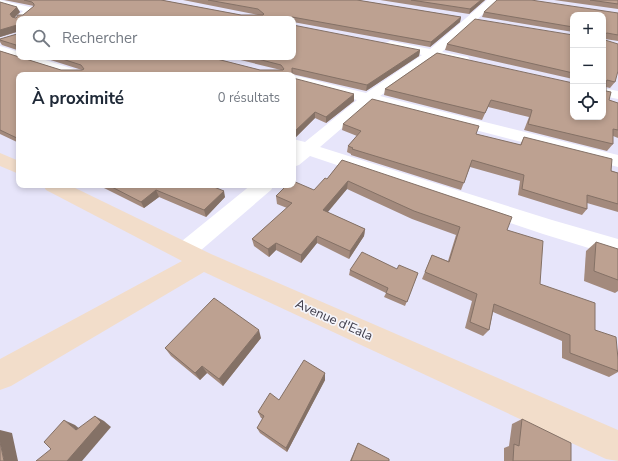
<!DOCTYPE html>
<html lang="fr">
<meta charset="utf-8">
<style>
body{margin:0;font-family:"Nunito Sans",sans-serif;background:#f2f2f3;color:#1f2937}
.controls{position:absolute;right:12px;top:12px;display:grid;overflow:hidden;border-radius:8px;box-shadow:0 2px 6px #0003}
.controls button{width:36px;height:36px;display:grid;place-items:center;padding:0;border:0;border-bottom:1px solid #e0e1e3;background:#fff;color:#1f2937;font:20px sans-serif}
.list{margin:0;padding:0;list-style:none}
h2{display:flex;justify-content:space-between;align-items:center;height:52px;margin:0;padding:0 16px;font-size:17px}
h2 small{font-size:13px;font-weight:400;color:#747a83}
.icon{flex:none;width:22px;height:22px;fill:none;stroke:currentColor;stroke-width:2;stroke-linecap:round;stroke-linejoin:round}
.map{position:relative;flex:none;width:618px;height:461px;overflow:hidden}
.search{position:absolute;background:#fff;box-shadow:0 2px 6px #0003;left:16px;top:16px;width:280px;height:44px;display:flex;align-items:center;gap:10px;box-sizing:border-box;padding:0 14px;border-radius:8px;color:#747a83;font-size:15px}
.panel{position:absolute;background:#fff;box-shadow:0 2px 6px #0003;left:16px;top:72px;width:280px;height:116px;border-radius:8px}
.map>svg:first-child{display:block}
</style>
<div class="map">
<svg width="618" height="461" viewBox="0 0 618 461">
<rect width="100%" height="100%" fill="#e7e5fa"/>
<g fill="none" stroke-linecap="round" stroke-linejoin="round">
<g fill="#fff" fill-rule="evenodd">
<polygon points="0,0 34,8 36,10 25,19 19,19 19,22 15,21 14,19 23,11 0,5"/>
<polygon points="487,0 498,0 442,52 468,57 470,60 468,63 464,64 434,58 380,96 618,155 618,167 371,103 320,147 552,220 618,239 618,257 543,234 310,156 299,165 293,167 293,152 295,150 293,150 293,139 305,142 357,100 293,83 293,75 366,93 422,55 386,47 384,45 386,43 390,41 430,49"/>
<polygon points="0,46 19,52 19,57 36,57 83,72 85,75 65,75 0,54"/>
<polygon points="603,88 618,91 618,99 603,96"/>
<polygon points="251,185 274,185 271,190 193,257 185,260 177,257 173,251 177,245"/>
</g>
<g fill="#f2ddca" fill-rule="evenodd">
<polygon points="0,153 19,161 19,174 0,166"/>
<polygon points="43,185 69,185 211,254 618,430 618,461 606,459 204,272 11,386 0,390 0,359 182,261 46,190"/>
</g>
</g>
<g fill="#a38a7d">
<polygon points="4,0 161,0 241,15 259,15 258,15 183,0 357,0 461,17 460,22 430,47 293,22 293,19 19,19 19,53 17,50 2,45 0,42 0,39 17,34 17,32 0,37 0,2 20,12 14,18 16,18 23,15 34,6"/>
<polygon points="380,0 485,0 469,14"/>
<polygon points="554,0 618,0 618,9"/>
<polygon points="484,12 618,13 618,41 605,39 615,82 610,88 606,87 606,91 609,100 618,103 618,138 613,136 613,144 607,151 524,130 529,117 488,107 482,120 384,95 385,89 437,53 603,117 573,15 573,32 482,17"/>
<polygon points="573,35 573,79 445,50 447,44"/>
<polygon points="420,50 419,56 366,91 292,74 19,75 19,143 0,134 0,51 61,70 82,70 41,57 209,57 260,70 281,70 228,57 293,57"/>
<polygon points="293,78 354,101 326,123 315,118 295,138 293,137"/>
<polygon points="343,124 476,134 520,145 524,137 618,173 618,212 587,203 587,209 582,215 518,195 520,181 470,167 461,190 351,155 351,154 347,152 348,146 357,136 342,130"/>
<polygon points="342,160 507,230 540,284 595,330 618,359 618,372 609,377 562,358 562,341 493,312 489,330 483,336 465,328 472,301 422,279 432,255 448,261 456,235 412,219 347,189 327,212 365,229 364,236 349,259 317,243 301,263 276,250 269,257 254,246 252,239 287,208 277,204 276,196 314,190 327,179"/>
<polygon points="98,185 209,185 225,197 206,217 159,197 144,208"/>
<polygon points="596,242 618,280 618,291 615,293 584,281 586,251"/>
<polygon points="397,269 418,273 405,306 384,297 386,293 349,275 350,270"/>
<polygon points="261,338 223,386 207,373 200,380 171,356 165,348"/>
<polygon points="325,373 325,380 287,452 260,433 257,428 263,419 261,418 258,412"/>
<polygon points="522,419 571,461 504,461 504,448 509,446 512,424"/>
<polygon points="358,443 389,461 350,461 356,447"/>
</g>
<g fill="#847166">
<polygon points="481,0 485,0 469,14 470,9"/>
<polygon points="17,7 20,12 13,19 10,14"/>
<polygon points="461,17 460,22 430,47 431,42"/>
<polygon points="17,25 19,31 0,37 0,30"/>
<polygon points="420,50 419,56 366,91 367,85"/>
<polygon points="354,94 354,101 326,123 326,117"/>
<polygon points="315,112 315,118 295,138 295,131"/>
<polygon points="348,181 347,189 323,218 323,210"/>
<polygon points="156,190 159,197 144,208 141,202"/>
<polygon points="224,191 225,197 206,217 204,210"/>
<polygon points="365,229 364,236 349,259 350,251"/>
<polygon points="317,236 317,243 301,263 301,255"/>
<polygon points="276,243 276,250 269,257 268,249"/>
<polygon points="259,330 261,338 223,386 219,379"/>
<polygon points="202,366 207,373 200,380 195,373"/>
<polygon points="325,373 325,380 287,452 286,448"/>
<polygon points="95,416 104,421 111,427 82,461 67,461"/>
<polygon points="64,420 75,425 87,435 76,430"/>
<polygon points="0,430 12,433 18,461 4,461 0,442"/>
</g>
<g fill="#bda191" stroke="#847166">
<polygon points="24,0 161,0 241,15 263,15 264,14 258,9 208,0 357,0 461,17 431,42 292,17 292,19 19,19 19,50 17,50 16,45 0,40 0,39 17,34 17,25 0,30 0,2 17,7 10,14 12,17 16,18 18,15 23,15 34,6 34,4 32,2"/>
<polygon points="411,0 481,0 470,9"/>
<polygon points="497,0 531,0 618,13 618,35 607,33 605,34 605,40 618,44 618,71 615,82 607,80 606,82 606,91 611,92 609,100 618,103 618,130 613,129 613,144 528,124 532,110 491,100 485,113 385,89 437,53 573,83 573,117 603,117 603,15 573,15 573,27 484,12"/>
<polygon points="590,0 618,0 618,4"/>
<polygon points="475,19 573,35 573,73 447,44"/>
<polygon points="293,25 420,50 367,85 292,68 292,75 19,75 19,139 0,130 0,51 61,70 82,70 84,69 81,65 56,57 209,57 260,70 283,70 284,69 281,65 250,57 293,57"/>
<polygon points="293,78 354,94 326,117 315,112 295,131 293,130"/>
<polygon points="372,99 479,126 476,134 521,145 524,137 612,159 611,171 618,173 618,204 587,195 587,209 522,189 524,175 472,160 464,183 352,149 353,148 348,146 361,131 343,124"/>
<polygon points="342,160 512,217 507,230 543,241 540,284 595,303 595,330 616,337 618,359 618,371 570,353 570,335 494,304 489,330 470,322 477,294 425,272 432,255 449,262 460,227 414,211 348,181 323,210 365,229 350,251 317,236 301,255 276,243 268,249 252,239 292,203 276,196 287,185 293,185 293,181 314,190 325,178 327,179"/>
<polygon points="108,185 209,185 224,191 204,210 156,190 141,202"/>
<polygon points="596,242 618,249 618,280 594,271"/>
<polygon points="362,252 397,269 399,265 418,273 407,302 386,293 388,288 350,270"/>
<polygon points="214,298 259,330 219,379 202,366 195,373 165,348"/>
<polygon points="304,360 325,373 286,448 257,428 264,416 258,412 270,393 279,400"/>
<polygon points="95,416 101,422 67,461 36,461 51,449 44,442 64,420 76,430"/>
<polygon points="522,419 571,443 571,461 513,461 514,444 519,446"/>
<polygon points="0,442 4,461 0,461"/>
<polygon points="358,443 389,459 389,461 351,461"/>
</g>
<g text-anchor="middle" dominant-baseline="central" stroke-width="3.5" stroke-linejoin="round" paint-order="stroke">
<g font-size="13" fill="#3a3846" stroke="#f4f4fb">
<text transform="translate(334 320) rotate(24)">Avenue d'Eala</text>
</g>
</g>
</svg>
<div class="controls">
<button>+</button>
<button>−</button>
<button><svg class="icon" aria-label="locate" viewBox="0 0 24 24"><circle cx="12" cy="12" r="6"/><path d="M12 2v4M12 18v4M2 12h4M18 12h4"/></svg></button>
</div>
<div class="search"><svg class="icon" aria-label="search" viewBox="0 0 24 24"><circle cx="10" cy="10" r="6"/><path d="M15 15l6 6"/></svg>Rechercher</div>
<section class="panel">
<h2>À proximité<small>0 résultats</small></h2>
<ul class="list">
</ul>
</section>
</div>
